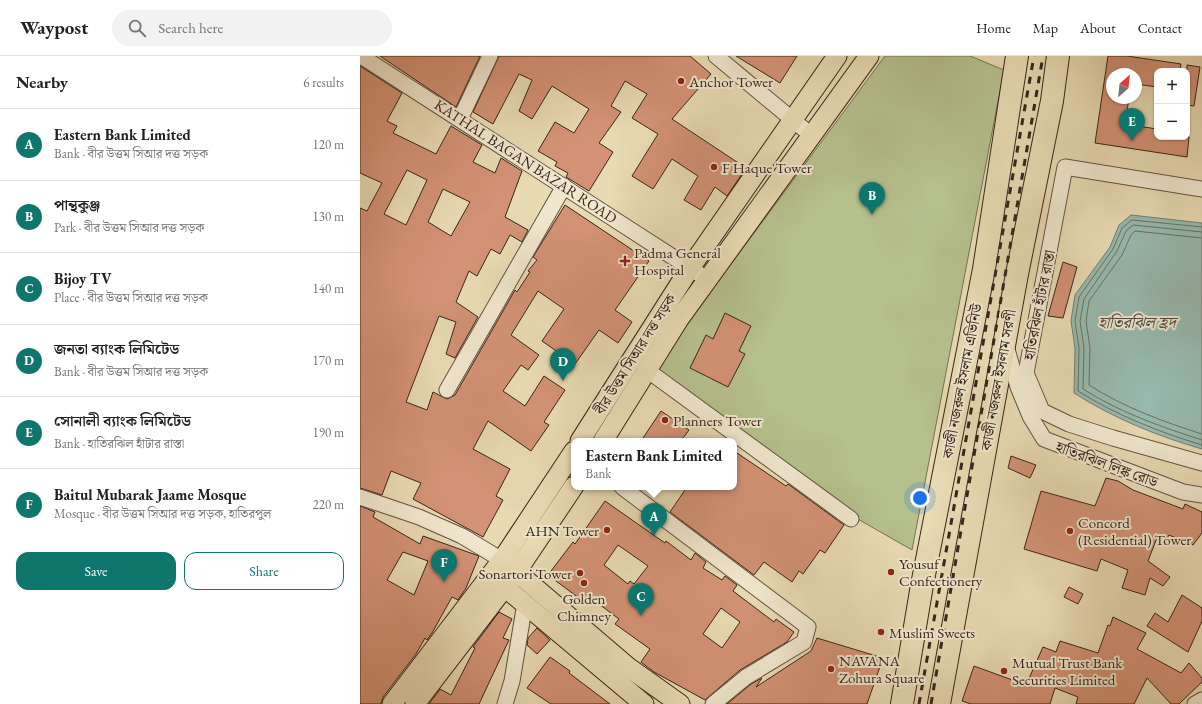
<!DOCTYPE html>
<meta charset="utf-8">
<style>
body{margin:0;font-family:"EB Garamond","Noto Serif Bengali",serif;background:#f2f2f2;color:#202124}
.controls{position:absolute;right:12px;top:12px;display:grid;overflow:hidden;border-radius:8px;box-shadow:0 1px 3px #0004}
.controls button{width:36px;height:36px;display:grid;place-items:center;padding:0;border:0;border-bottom:1px solid #e0e0e0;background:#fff;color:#202124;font:20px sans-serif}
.compass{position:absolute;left:746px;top:12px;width:36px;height:36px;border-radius:50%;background:#fff;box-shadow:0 1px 3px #0004;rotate:27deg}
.you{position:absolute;left:560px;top:442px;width:14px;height:14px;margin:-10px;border:3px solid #fff;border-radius:50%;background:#1a73e8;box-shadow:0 0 0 6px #1a73e833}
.badge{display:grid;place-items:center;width:26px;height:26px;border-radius:50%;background:#0f766e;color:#fff;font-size:13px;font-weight:700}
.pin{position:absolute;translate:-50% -33px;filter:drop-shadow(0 1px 2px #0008)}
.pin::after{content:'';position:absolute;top:21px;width:14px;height:12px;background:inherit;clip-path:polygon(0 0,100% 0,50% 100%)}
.popup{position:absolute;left:211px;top:382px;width:166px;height:52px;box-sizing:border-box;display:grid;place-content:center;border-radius:8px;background:#fff;filter:drop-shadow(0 1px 3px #0005);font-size:13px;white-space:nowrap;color:#757577}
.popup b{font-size:15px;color:#202124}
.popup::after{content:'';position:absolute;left:50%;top:100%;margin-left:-8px;border:8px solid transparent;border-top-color:#fff}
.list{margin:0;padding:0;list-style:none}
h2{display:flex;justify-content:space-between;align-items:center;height:52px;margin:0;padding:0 16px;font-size:17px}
h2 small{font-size:13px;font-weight:400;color:#757577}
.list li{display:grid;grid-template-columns:26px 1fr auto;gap:12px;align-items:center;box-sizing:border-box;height:72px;padding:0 16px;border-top:1px solid #e0e0e0}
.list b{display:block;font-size:15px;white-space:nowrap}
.list p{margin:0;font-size:13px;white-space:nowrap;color:#757577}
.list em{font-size:13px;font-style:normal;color:#757577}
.actions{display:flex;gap:8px;padding:12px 16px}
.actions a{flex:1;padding:9px 0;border:1px solid #0f766e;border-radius:12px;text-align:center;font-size:14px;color:#0f766e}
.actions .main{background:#0f766e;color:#fff}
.icon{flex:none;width:22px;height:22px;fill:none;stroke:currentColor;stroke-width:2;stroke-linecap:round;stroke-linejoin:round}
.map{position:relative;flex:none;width:842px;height:648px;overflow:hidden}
header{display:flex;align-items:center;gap:24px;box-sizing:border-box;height:56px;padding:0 20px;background:#fff;border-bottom:1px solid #e0e0e0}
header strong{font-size:19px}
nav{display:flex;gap:22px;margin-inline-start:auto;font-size:14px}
.search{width:280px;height:36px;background:#f2f2f2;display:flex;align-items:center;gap:10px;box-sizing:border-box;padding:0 14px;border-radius:22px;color:#757577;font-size:15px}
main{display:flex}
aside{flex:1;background:#fff}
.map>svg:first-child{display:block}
</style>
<header>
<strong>Waypost</strong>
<div class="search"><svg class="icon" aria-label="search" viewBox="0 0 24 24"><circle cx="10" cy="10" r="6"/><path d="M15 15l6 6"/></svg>Search here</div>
<nav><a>Home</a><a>Map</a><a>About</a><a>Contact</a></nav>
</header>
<main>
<aside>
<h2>Nearby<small>6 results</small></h2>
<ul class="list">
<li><span class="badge">A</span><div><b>Eastern Bank Limited</b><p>Bank · বীর উত্তম সিআর দত্ত সড়ক</p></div><em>120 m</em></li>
<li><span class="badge">B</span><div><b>পান্থকুঞ্জ</b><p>Park · বীর উত্তম সিআর দত্ত সড়ক</p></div><em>130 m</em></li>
<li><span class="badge">C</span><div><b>Bijoy TV</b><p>Place · বীর উত্তম সিআর দত্ত সড়ক</p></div><em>140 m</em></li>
<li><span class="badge">D</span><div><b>জনতা ব্যাংক লিমিটেড</b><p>Bank · বীর উত্তম সিআর দত্ত সড়ক</p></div><em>170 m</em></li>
<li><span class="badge">E</span><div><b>সোনালী ব্যাংক লিমিটেড</b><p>Bank · হাতিরঝিল হাঁটার রাস্তা</p></div><em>190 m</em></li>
<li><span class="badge">F</span><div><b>Baitul Mubarak Jaame Mosque</b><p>Mosque · বীর উত্তম সিআর দত্ত সড়ক, হাতিরপুল</p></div><em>220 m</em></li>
</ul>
<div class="actions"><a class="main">Save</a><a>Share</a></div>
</aside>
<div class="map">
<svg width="842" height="648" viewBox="0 0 842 648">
<rect width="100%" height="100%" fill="#e8dab3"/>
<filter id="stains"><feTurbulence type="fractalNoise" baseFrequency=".005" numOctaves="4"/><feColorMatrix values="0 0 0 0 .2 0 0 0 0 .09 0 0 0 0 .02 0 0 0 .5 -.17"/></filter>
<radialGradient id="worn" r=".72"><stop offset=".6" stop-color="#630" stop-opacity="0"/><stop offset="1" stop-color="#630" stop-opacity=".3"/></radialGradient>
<polygon fill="#b5c08d" stroke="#767254" points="525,0 610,0 644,14 552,494 461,442 312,342 300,330 294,320 300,304"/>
<path fill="#97baaf" stroke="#717e74" d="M 771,159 L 842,167 L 842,393 C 797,380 753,362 714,337 L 715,292 L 711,265 L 715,239 L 750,191 L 759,169 Z"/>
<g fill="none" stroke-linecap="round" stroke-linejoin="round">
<g stroke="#687065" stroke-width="1">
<path d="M 842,171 L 772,164 L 762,172 L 753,193 L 719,241 L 715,265 L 719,292 L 718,335 C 756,359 799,376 842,389"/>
<path d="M 842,176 L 773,169 L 766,175 L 757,195 L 724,243 L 720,265 L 724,292 L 723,333 C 759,356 801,371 842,384"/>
<path d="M 842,182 L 775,175 L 771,179 L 762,199 L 729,245 L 726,265 L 730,292 L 729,329 C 763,351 804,366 842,378"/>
</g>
</g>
<g fill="#d39275" stroke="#38251b" fill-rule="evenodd">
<polygon points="20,0 120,0 96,51"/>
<polygon points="139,0 330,0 351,18 312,63 386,112 367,140 355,131 341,154 324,144 338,120 312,103 293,133 272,120 298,78 272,62 287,38 265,25 251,50 261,56 239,87 253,96 229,135 206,121 208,117 195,110 197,106 178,95 195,66 214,77 229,53 192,30 172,63 159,55 172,24 159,18 133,68 113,56"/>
<polygon points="376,0 437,0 420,27"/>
<polygon points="748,0 767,0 821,8 820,15 797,15 797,31 776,28 776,18 752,18 752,42 769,42 765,68 797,73 797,81 829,81 827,101 735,87"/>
<polygon points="827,9 840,11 834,50 827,49"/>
<path d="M 0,10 L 42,37 L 27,65 L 37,70 L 33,77 L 76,98 L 91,70 L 122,89 L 113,106 L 135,117 L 141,102 L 162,115 L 145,161 L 168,174 L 162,186 L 150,179 L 140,198 L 131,193 L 117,220 L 109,215 L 96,246 L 118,261 L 95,302 L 86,298 L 96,266 L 79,260 L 46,346 L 67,354 L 73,336 L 87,343 L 95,339 L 155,234 L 157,236 L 170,216 L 168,215 L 177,204 L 173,201 L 205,149 L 289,205 L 255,254 L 272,266 L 258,287 L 239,274 L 215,308 L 182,285 L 204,253 L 178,235 L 151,279 L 179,299 L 168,314 L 161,309 L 143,335 L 165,350 L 184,320 L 205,334 L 184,366 L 189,369 L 171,395 L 128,365 L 113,393 L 150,413 L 136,440 L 143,444 L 123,481 L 53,443 L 61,427 L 31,415 L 22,439 L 0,432 L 0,152 L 7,155 L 22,127 L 0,117 ZM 47,114 L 67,124 L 46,169 L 24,158 ZM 83,133 L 110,146 L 91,180 L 68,166 Z"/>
<polygon points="703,206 717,211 703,262 688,260"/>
<polygon points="365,257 391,270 379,295 385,298 368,331 330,312 346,279 353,283"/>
<polygon points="301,355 329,374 321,385 281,385"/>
<polygon points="374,395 426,430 428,428 484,469 465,497 460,494 443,518 439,515 432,526 404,506 394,519 310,456 327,431 374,431"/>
<polygon points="651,400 676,409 670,422 648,412"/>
<polygon points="746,422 758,425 773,434 823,453 825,448 842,456 842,477 833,489 809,479 807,482 798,479 788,505 810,521 803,530 790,522 785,539 762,532 768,514 741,503 737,515 664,493 681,435 735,450"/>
<path d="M 245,445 L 305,487 L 306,485 L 331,504 L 335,497 L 346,506 L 343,512 L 362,524 L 365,520 L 377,529 L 373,535 L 414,566 L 416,563 L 434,576 L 427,586 L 380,614 L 345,644 L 294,616 L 281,606 L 290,593 L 255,568 L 259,563 L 231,542 L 227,548 L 188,519 L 213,486 L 215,488 ZM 258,489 L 288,510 L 274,528 L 270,525 L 268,528 L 244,509 ZM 361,552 L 380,566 L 362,592 L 343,578 Z"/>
<path d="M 0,450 L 15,456 L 13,461 L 60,488 L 63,480 L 119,500 L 106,532 L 98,544 L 92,541 L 72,577 L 67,584 L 65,582 L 56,598 L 23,641 L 21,648 L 0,648 ZM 43,496 L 68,505 L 54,539 L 27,524 Z"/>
<polygon points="709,531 723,538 718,548 704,541"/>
<polygon points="822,539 842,552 842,565 828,596 787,570 795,557 808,566"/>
<polygon points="139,556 152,563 143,582 149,584 119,648 69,648 80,633 91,639 115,592 113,591"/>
<polygon points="753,561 786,577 777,593 821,617 829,607 842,622 842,626 819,648 811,648 787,622 774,648 716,648 718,641 695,632 690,648 611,648 602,645 614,610 666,629 683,591 696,596 700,585 738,597 748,569 750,570"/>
<polygon points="177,572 190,584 177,598 167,589 168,582"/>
<polygon points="457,582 523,602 507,648 367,648 391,628 402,622 396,631 451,595"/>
<polygon points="190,601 210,615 209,617 250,648 191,648 167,632"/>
</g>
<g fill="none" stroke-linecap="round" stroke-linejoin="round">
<defs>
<g id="minor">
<polyline points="1,0 347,223"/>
<polyline points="356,0 451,79"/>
<polyline points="100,63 130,0"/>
<polyline points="842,133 705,111 666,317 682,355 709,368 753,382 842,407"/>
<polyline points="646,290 658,331 670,360 684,383 823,436 842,439"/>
<polyline points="287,314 491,463"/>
<polyline points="87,334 204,130"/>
<polyline points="262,431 448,571 444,586 386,621 353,648"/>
<polyline points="0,441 59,461 102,480 142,504"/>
<polyline points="145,648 152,625 165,547"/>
<polyline points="835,648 842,644"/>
</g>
<g id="major">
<polyline points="220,385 330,212 477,0"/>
<polyline points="243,385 319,263 509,0"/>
<polyline points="146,507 268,611 320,648"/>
<polyline points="135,523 284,648"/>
<polyline points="32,648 142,504 214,395"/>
<polyline points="55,648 157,515 214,430"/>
</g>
<g id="highway">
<polyline points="542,648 562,529 624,213 657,0"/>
<polyline points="579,648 657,218 692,45 698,0"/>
</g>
</defs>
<use href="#minor" stroke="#645241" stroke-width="17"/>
<use href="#major" stroke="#38251b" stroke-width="21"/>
<use href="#highway" stroke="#38251b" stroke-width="24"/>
<use href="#minor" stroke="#f0e7ce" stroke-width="15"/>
<use href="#major" stroke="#e8dab3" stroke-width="19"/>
<use href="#highway" stroke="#e8dab3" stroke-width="22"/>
<g stroke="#38251b" stroke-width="3" stroke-dasharray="7 7" stroke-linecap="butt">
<polyline points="559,648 674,0"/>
<polyline points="571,648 683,0"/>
</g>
</g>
<g fill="#8f2418" stroke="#f0e7ce" stroke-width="1.5">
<circle cx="321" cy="25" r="4"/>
<circle cx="354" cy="111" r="4"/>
<path d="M263 199h4v4h4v4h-4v4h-4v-4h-4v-4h4z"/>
<circle cx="305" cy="364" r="4"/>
<circle cx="247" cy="474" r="4"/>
<circle cx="710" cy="475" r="4"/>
<circle cx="531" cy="516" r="4"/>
<circle cx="220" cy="517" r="4"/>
<circle cx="224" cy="527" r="4"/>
<circle cx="521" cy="576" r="4"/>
<circle cx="471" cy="613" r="4"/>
<circle cx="644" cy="615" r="4"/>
</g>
<g text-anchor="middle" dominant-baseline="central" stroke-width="4" stroke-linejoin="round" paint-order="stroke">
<g font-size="15" fill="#38251b" stroke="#f0e7ce" text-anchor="start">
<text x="329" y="25">Anchor Tower</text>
<text x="362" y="111">F Haque Tower</text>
<text x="274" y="196">Padma General<tspan x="274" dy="17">Hospital</tspan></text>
<text x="313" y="364">Planners Tower</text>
<text x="718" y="466">Concord<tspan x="718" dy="17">(Residential) Tower</tspan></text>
<text x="239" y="474" text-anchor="end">AHN Tower</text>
<text x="539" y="507">Yousuf<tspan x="539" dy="17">Confectionery</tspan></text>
<text x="212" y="517" text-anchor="end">Sonartori Tower</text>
<text x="224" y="542" text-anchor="middle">Golden<tspan x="224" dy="17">Chimney</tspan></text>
<text x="529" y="576">Muslim Sweets</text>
<text x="479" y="604">NAVANA<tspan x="479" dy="17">Zohura Square</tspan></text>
<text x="652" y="606">Mutual Trust Bank<tspan x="652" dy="17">Securities Limited</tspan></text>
</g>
<g font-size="15" fill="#38251b" stroke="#f0e7ce">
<text transform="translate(166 105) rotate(33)">KATHAL BAGAN BAZAR ROAD</text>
<text transform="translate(679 249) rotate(-79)">হাতিরঝিল হাঁটার রাস্তা</text>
<text transform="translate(275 298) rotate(-58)">বীর উত্তম সিআর দত্ত সড়ক</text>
<text transform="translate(638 324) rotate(-80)">কাজী নজরুল ইসলাম সরণী</text>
<text transform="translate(602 325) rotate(-79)">কাজী নজরুল ইসলাম এভিনিউ</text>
<text transform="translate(747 408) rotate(20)">হাতিরঝিল লিঙ্ক রোড</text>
</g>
<g font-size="16" font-style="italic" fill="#504a40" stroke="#f0e7ce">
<text x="777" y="266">হাতিরঝিল হ্রদ</text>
</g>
</g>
<rect width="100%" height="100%" filter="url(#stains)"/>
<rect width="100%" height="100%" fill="url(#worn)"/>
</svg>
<div class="controls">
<button>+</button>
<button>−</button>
</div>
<svg class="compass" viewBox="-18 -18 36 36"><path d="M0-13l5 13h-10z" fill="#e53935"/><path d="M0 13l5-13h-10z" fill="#757577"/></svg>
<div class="you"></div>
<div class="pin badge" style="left:294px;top:480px">A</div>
<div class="popup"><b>Eastern Bank Limited</b>Bank</div>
<div class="pin badge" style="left:512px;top:159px">B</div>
<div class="pin badge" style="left:281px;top:560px">C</div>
<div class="pin badge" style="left:203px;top:325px">D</div>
<div class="pin badge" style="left:772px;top:85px">E</div>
<div class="pin badge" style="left:84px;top:526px">F</div>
</div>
</main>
